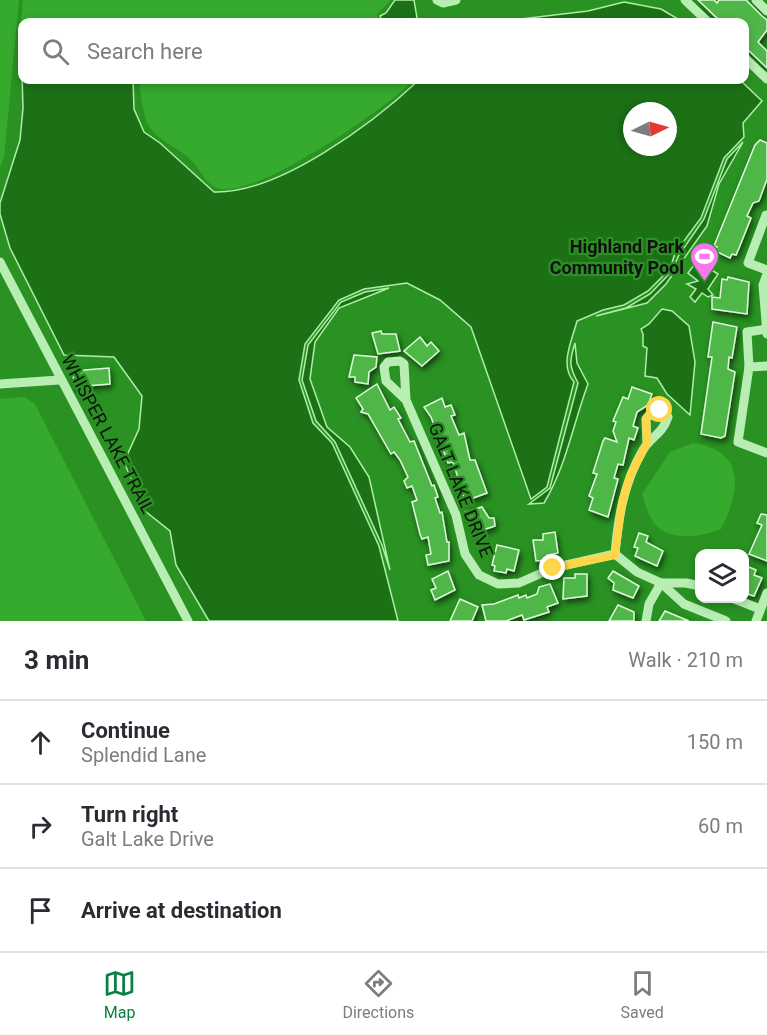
<!DOCTYPE html>
<meta charset="utf-8">
<style>
body{margin:0;font-family:Roboto,sans-serif;background:#f7f7f7;color:#2b2b33}
.controls{position:absolute;right:18px;bottom:18px;display:grid;overflow:hidden;border-radius:12px;box-shadow:0 3px 9px #0003}
.controls button{width:54px;height:54px;display:grid;place-items:center;padding:0;border:0;border-bottom:2px solid #e1e1e2;background:#fff;color:#2b2b33;font:30px sans-serif}
.compass{position:absolute;left:623px;top:102px;width:54px;height:54px;border-radius:50%;background:#fff;box-shadow:0 3px 9px #0003;rotate:85deg}
.stop{position:absolute;width:18px;height:18px;margin:-14px;border:4px solid #ffd54a;border-radius:50%;background:#fff}
.stop.end{background:#ffd54a;border-color:#fff;box-shadow:0 2px 6px #0008}
.list{margin:0;padding:0;list-style:none}
h2{display:flex;justify-content:space-between;align-items:center;height:78px;margin:0;padding:0 24px;font-size:26px}
h2 small{font-size:20px;font-weight:400;color:#7c7c81}
.list li{display:grid;grid-template-columns:39px 1fr auto;gap:18px;align-items:center;box-sizing:border-box;height:84px;padding:0 24px;border-top:2px solid #e1e1e2}
.list b{display:block;font-size:22px;white-space:nowrap}
.list p{margin:0;font-size:20px;white-space:nowrap;color:#7c7c81}
.list em{font-size:20px;font-style:normal;color:#7c7c81}
.icon{flex:none;width:33px;height:33px;fill:none;stroke:currentColor;stroke-width:2;stroke-linecap:round;stroke-linejoin:round}
.map{position:relative;flex:none;width:767px;height:621px;overflow:hidden}
.search{position:absolute;background:#fff;box-shadow:0 3px 9px #0003;left:18px;right:18px;top:18px;height:66px;display:flex;align-items:center;gap:15px;box-sizing:border-box;padding:0 21px;border-radius:12px;color:#7c7c81;font-size:22px}
.sheet{height:330px;background:#fff}
nav{display:flex;justify-content:space-around;align-items:center;box-sizing:border-box;height:84px;border-top:2px solid #e1e1e2;background:#fff;font-size:16px;color:#7c7c81}
nav a{display:grid;justify-items:center;gap:3px}
nav .on{color:#0b8043}
.map>svg:first-child{display:block}
</style>
<div class="map">
<svg width="767" height="621" viewBox="0 0 767 621">
<defs>
<filter id="shadow"><feDropShadow dx="2" dy="3.5" stdDeviation="3" flood-color="#0009"/></filter>
</defs>
<rect width="100%" height="100%" fill="#299222"/>
<g fill="#35aa2c">
<polygon points="0,0 19,0 4,158 0,168"/>
<polygon points="23,0 391,0 377,14 378,22 22,22 22,35 20,35"/>
<path d="M 139,80 L 414,80 C 385,109 261,195 222,189 C 206,187 203,173 193,162 C 181,148 157,142 148,124 C 142,113 141,93 139,80 Z"/>
<polygon points="24,397 35,404 146,621 0,621 0,399"/>
<path d="M 693,443 C 746,451 741,490 721,529 C 705,536 676,541 660,529 C 649,521 646,506 642,494 L 670,452 Z"/>
</g>
<g fill="#1c7117" stroke="#aeeea8" stroke-width="1.5" fill-rule="evenodd">
<polygon points="395,0 414,0 417,18 410,21 404,19 382,22 380,16 386,13"/>
<polygon points="624,2 661,9 683,22 496,22 588,11"/>
<path d="M 21,38 L 22,80 L 133,80 L 134,109 L 144,132 L 160,143 L 214,192 C 279,194 373,123 419,80 L 740,80 L 762,101 L 743,123 L 744,137 L 724,158 L 701,218 L 675,253 L 670,269 L 648,291 L 624,305 L 603,310 L 577,321 C 572,341 559,365 574,382 L 547,487 L 531,499 L 471,327 L 440,300 L 407,283 L 364,289 L 339,300 L 305,344 L 299,380 L 313,423 L 332,443 L 379,546 L 398,621 L 209,621 L 176,565 L 170,531 L 145,511 L 124,462 L 139,429 L 142,396 L 114,357 L 64,355 L 10,248 L 0,214 L 0,203 L 20,140 L 23,108 ZM 632,111 L 668,111 L 668,147 L 632,147 Z"/>
<polygon points="743,142 719,184 707,226 666,284 647,303 596,316 626,308 650,294 672,271 679,255 704,219 727,159"/>
<polygon points="697,261 718,274 708,289 713,295 708,297 702,293 695,302 690,297 696,289 687,284 698,281 688,273"/>
<polygon points="389,288 339,308 315,342 310,379 327,427 350,447 369,477 390,570 382,545 335,442 316,421 302,380 308,345 341,302 365,292"/>
<polygon points="662,309 672,311 689,326 695,362 690,415 667,394 657,378 645,376 647,348 643,346 643,334 641,329 649,324"/>
<path d="M 575,343 L 577,363 L 588,384 C 573,424 566,467 544,503 L 529,504 L 550,488 L 578,383 C 569,366 569,362 575,343 Z"/>
</g>
<g fill="#4fb746" stroke="#dcf9d9" stroke-width="1.5" filter="url(#shadow)">
<polygon points="698,0 714,0 717,3 719,0 746,0 762,16 767,20 767,30 758,42 767,51 767,68 744,46 744,22 721,22"/>
<polygon points="760,140 767,143 767,179 759,201 753,203 747,216 751,218 739,248 736,255 732,254 730,258 715,251 717,247 714,246 755,145"/>
<polygon points="728,277 749,282 747,314 712,309 712,297 720,298 722,279 727,280"/>
<polygon points="713,322 737,327 732,358 729,357 728,369 735,372 725,436 721,438 701,434 712,357 708,357"/>
<polygon points="381,331 382,334 396,334 400,351 378,354 372,333"/>
<polygon points="420,337 427,346 431,342 439,351 422,366 404,351"/>
<polygon points="354,355 377,357 376,367 369,372 368,384 355,382 355,377 349,377"/>
<polygon points="109,368 110,384 74,387 73,371"/>
<polygon points="377,384 390,410 394,407 401,418 398,419 410,442 414,441 432,486 434,485 438,497 435,498 440,513 442,512 447,542 449,542 449,561 428,565 426,555 431,554 428,537 422,539 420,534 412,502 417,500 412,486 407,488 404,481 408,477 400,460 394,452 391,454 368,414 361,412 363,409 356,398"/>
<polygon points="632,387 652,394 648,405 637,412 633,426 638,428 634,440 629,438 623,465 618,464 614,478 618,479 608,517 589,510 593,498 589,496 597,474 593,473 603,441 605,438 617,442 613,431 616,422 613,421 623,397 628,399"/>
<polygon points="442,398 445,407 451,405 455,415 451,416 459,435 464,433 470,460 475,460 487,493 465,501 462,492 459,493 456,482 459,481 453,462 448,463 431,417 424,407"/>
<polygon points="482,507 489,518 494,518 495,526 474,533 465,512"/>
<polygon points="761,514 767,515 767,561 749,554 762,525 757,523"/>
<polygon points="555,532 558,553 547,555 548,560 536,561 533,540 543,540 543,534"/>
<polygon points="639,533 648,536 646,542 663,551 657,566 635,556 638,548 634,547"/>
<polygon points="497,545 519,550 514,571 507,569 506,573 494,571 495,566 492,565"/>
<polygon points="744,565 756,570 754,575 762,578 754,596 744,593"/>
<polygon points="448,571 455,590 435,600 431,590 436,588 432,579"/>
<polygon points="613,571 639,586 633,598 613,590 614,583 608,578"/>
<polygon points="575,574 587,574 587,596 563,599 564,578 575,578"/>
<polygon points="550,584 558,603 547,607 549,612 524,620 522,615 506,621 486,621 482,605 494,604 518,595 519,598 526,595 527,598 537,594 539,587"/>
<polygon points="460,599 478,607 472,621 450,621"/>
<polygon points="618,605 634,612 634,621 609,621"/>
<polygon points="665,611 689,621 659,621"/>
</g>
<g fill="none" stroke-linecap="round" stroke-linejoin="round">
<g stroke="#b8edb4" stroke-width="9">
<polyline points="437,0 443,3 456,0"/>
<polyline points="685,0 708,22"/>
<polyline points="756,0 767,11"/>
<polyline points="744,57 767,79"/>
<polyline points="766,215 748,263 767,270"/>
<polyline points="0,262 188,621"/>
<polyline points="767,274 763,285 767,334"/>
<polyline points="767,366 749,367 738,442 767,453"/>
<polyline points="749,367 747,332 767,329"/>
<polyline points="0,384 59,380"/>
<polyline points="406,400 386,381 384,367 388,362 400,361 404,364 406,400 456,515 465,554 479,575 498,584 519,583 553,568 615,554 637,572 661,583 684,604 726,621"/>
<path d="M 615,554 C 618,518 624,482 643,450 C 651,436 662,435 668,417 L 660,410 L 654,409 L 646,419 L 647,443"/>
<polyline points="661,583 686,583 700,586"/>
<polyline points="732,598 760,609"/>
<polyline points="646,621 649,604 661,583"/>
<polyline points="756,621 767,593"/>
</g>
</g>
<g fill="none" stroke-linecap="round" stroke-linejoin="round">
<polyline stroke="#ffd54a" stroke-width="8" points="553,568 615,555 622,503 630,476 647,443 646,419 654,409 660,410"/>
</g>
<defs>
<symbol id="stadium-pin" viewBox="-11 -11 22 30"><path d="M0 17L-7.5 6A9.5 9.5 0 1 1 7.5 6Z" fill="#f976ee" stroke="#299222"/><path d="M0-5a6.5 5 0 1 0 0 10a6.5 5 0 1 0 0-10ZM-3.5-1.8h7v3.6h-7Z" fill="#fff"/></symbol>
</defs>
<g fill-rule="evenodd">
<use href="#stadium-pin" x="688" y="240" width="33" height="45"/>
</g>
<g text-anchor="middle" dominant-baseline="central" stroke-width="4.5" stroke-linejoin="round" paint-order="stroke">
<g font-size="18" font-weight="bold" fill="#111" stroke="#299222" text-anchor="end">
<text x="684" y="246">Highland Park<tspan x="684" dy="21">Community Pool</tspan></text>
</g>
<g font-size="18" fill="#111" stroke="#299222">
<text transform="translate(108 434) rotate(62)">WHISPER LAKE TRAIL</text>
<text transform="translate(461 490) rotate(68)">GALT LAKE DRIVE</text>
</g>
</g>
</svg>
<div class="controls">
<button><svg class="icon" aria-label="layers" viewBox="0 0 24 24"><path d="M12 4l9 5-9 5-9-5zM3 14l9 5 9-5"/></svg></button>
</div>
<svg class="compass" viewBox="-18 -18 36 36"><path d="M0-13l5 13h-10z" fill="#e53935"/><path d="M0 13l5-13h-10z" fill="#7c7c81"/></svg>
<div class="stop" style="left:660px;top:410px"></div>
<div class="stop end" style="left:553px;top:568px"></div>
<div class="search"><svg class="icon" aria-label="search" viewBox="0 0 24 24"><circle cx="10" cy="10" r="6"/><path d="M15 15l6 6"/></svg>Search here</div>
</div>
<section class="sheet">
<h2>3 min<small>Walk · 210 m</small></h2>
<ul class="list">
<li><svg class="icon" aria-label="ahead" viewBox="0 0 24 24"><path d="M12 20V5M6 11l6-6 6 6"/></svg><div><b>Continue</b><p>Splendid Lane</p></div><em>150 m</em></li>
<li><svg class="icon" aria-label="right" viewBox="0 0 24 24"><path d="M7 20v-9h11M14 6l5 5-5 5"/></svg><div><b>Turn right</b><p>Galt Lake Drive</p></div><em>60 m</em></li>
<li><svg class="icon" aria-label="arrive" viewBox="0 0 24 24"><path d="M6 21V4h12l-3 4 3 4H6"/></svg><div><b>Arrive at destination</b></div></li>
</ul>
</section>
<nav>
<a class="on"><svg class="icon" aria-label="map" viewBox="0 0 24 24"><path d="M3 6l6-2 6 2 6-2v14l-6 2-6-2-6 2zM9 4v14M15 6v14"/></svg>Map</a>
<a><svg class="icon" aria-label="directions" viewBox="0 0 24 24"><path d="M12 3l9 9-9 9-9-9zM9 14v-3h6M13 9l2 2-2 2"/></svg>Directions</a>
<a><svg class="icon" aria-label="saved" viewBox="0 0 24 24"><path d="M7 4h10v16l-5-4-5 4z"/></svg>Saved</a>
</nav>
